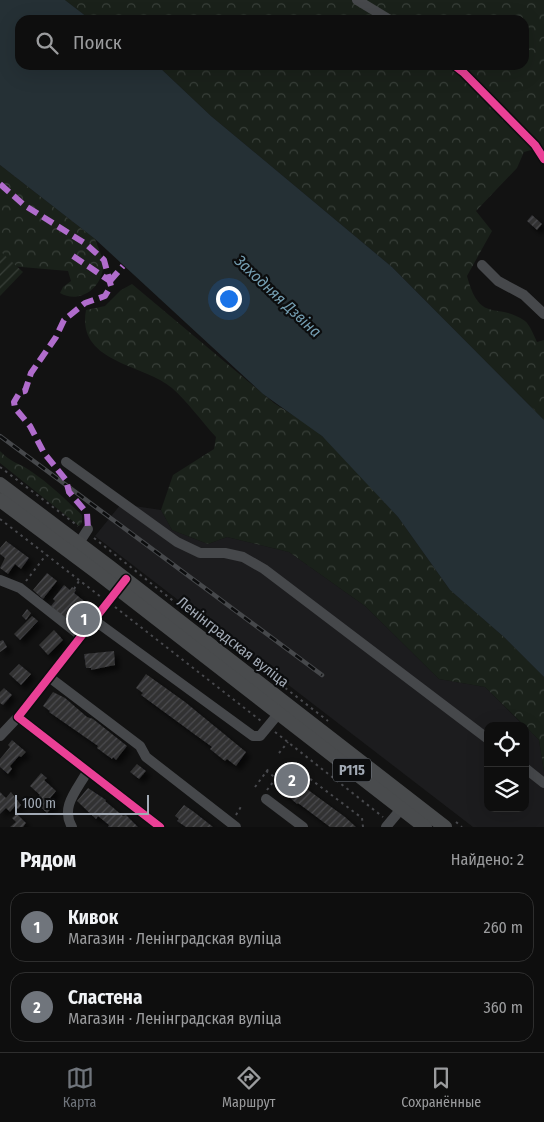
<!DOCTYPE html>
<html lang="ru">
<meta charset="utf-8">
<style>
body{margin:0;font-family:"Fira Sans Condensed",sans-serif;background:#171717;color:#f1f3f6}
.controls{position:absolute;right:15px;bottom:15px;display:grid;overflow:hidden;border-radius:10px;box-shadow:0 5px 20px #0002}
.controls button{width:45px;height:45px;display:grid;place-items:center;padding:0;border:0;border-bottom:1px solid #2e2e2e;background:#0e0e0e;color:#f1f3f6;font:25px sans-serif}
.scale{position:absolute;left:15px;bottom:12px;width:134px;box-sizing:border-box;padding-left:5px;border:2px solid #a2aab5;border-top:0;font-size:14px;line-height:18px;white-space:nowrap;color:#a2aab5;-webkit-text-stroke:4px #0c0d0e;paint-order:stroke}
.you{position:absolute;left:228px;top:298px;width:18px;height:18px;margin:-12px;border:4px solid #fff;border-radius:50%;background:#1a73e8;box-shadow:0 0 0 8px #1a73e833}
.badge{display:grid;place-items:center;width:32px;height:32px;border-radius:50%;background:#70757c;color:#fff;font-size:16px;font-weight:700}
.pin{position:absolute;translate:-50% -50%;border:2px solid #fff;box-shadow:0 1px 5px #0006}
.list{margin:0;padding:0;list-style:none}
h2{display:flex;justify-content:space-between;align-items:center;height:65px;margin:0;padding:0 20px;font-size:21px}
h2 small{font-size:16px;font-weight:400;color:#9b9c9e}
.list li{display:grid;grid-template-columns:32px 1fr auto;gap:15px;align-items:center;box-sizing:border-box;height:70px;margin:0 10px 10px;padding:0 10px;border:1px solid #2e2e2e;border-radius:15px}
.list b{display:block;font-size:19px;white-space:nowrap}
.list p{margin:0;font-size:16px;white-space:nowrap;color:#9b9c9e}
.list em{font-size:16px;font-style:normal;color:#9b9c9e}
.icon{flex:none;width:28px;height:28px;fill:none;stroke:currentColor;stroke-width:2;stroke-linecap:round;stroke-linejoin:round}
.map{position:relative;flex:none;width:544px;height:827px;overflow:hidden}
.search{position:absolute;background:#0e0e0e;box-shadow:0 5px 20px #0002;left:15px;right:15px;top:15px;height:55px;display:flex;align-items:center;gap:12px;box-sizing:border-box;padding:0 18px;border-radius:15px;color:#9b9c9e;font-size:19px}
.sheet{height:225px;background:#0e0e0e}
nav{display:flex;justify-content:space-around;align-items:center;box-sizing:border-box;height:70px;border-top:1px solid #2e2e2e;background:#0e0e0e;font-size:14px;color:#9b9c9e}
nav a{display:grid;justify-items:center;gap:2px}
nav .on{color:#70757c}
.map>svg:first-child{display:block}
</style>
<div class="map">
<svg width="544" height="827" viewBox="0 0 544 827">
<defs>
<pattern id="forest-crowns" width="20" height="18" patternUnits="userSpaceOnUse" patternTransform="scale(1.25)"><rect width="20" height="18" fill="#1a211a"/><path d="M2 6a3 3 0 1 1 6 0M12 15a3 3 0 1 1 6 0" fill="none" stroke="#383f39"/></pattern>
<pattern id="garden-furrows" width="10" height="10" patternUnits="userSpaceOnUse" patternTransform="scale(1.25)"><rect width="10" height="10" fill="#1a211a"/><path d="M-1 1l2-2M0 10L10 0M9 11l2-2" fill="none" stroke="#383f39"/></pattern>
<pattern id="building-hatch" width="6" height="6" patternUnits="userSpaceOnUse" patternTransform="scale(1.25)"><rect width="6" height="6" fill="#313133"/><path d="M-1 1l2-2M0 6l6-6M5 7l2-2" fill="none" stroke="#4c4c4e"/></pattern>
<filter id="shadow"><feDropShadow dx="4.5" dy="4.5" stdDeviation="2.5" flood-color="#0009"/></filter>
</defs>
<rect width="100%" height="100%" fill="#121212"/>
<polygon fill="#1c1c1e" points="121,504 161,510 172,530 208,544 227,537 289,552 365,606 439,679 485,687 524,726 488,726 488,808 525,808 525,726 539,740 544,772 544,827 473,827 95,536"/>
<g fill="url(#forest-crowns)">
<path d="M 65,0 L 544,0 L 544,149 L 542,147 L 524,152 L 517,168 L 476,211 L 492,231 L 467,276 C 480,325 496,301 525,321 C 530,325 534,336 537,342 L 544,340 L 544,420 L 392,267 L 211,116 L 157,65 L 524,65 L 524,20 L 91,20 Z"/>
<path d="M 0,165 L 95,239 C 99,250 106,262 102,273 C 97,292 77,303 60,293 L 63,287 L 71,281 L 68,271 L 10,266 L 0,272 Z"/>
<path d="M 132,284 L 274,403 L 313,428 L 335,448 L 398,517 L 450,590 L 505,638 L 544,677 L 544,772 L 539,740 L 485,687 L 439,679 L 365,606 L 289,552 L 227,537 L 208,544 L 172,530 L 161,510 L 173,475 L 214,449 L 216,437 C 202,422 188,402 172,388 C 144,364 76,363 86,310 L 105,306 L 121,290 Z"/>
<path d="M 0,451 C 11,463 20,463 32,472 C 50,484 66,500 82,515 L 82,523 L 79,526 L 0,463 Z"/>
</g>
<polygon fill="url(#garden-furrows)" points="0,251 23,272 0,296"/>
<polygon fill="#253035" points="0,0 65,0 91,20 20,20 20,65 157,65 211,116 392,267 544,420 544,677 505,638 450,590 398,517 322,436 263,394 95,239 0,165"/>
<g fill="url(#building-hatch)" filter="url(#shadow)">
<polygon points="532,215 542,224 537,230 527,221"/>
<polygon points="6,541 29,558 21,569 15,564 8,574 0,568 5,558 0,554 0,548"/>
<polygon points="47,573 57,581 43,599 33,590"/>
<polygon points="64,585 70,590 72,587 76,590 74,593 93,608 82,622 69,612 65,618 51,606 55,601 53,599"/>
<polygon points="27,609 31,613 26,620 22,616"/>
<polygon points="32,616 38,621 20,640 14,634"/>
<polygon points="54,630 63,640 48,655 39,645"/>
<polygon points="3,640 7,647 0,652 0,641"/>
<polygon points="114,651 115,665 91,670 91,668 86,668 84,654"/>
<polygon points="19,664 31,674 21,685 9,674"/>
<polygon points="146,674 185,702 246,752 236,766 227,759 225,761 210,749 212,747 141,695 143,693 136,688"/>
<polygon points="4,688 12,695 3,705 0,703 0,692"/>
<polygon points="53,692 65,698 87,717 93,719 127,746 116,760 113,757 112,759 97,748 98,746 49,712 50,711 43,706"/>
<polygon points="12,740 26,752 21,757 19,756 10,766 12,769 8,774 0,767 0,759 10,747 8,745"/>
<polygon points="137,764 146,771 139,779 130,772"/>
<polygon points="41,773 47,778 44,780 56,791 50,798 56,803 47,813 34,801 40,795 30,786"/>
<polygon points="289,776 345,817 356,827 330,827 298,803 297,804 280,789"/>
<polygon points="88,788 106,800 105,801 123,816 126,815 138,827 108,827 109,825 98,816 96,819 77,801"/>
<polygon points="0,792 6,798 11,792 21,805 18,809 15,806 10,812 6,808 0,814"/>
<polygon points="184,805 194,812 213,827 186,827 177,821 179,819 175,816"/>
<polygon points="17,814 26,823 23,827 10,827 16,822 12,818"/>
</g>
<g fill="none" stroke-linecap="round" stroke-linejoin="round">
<g stroke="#48494d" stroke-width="2" stroke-dasharray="2.5 4" stroke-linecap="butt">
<polyline points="0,467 78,526"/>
<polyline points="0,519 101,597"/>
<polyline points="94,538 186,611"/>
<polyline points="26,581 46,555"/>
<polyline points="74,589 79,581"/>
<polyline points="115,607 261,721"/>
<polyline points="275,680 328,721"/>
<polyline points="275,732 383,817"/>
<polyline points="279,753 288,742"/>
<polyline points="266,771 276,778 289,763 362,818 363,827"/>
<polyline points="255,787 269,768"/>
<polyline points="267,790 276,778"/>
<polyline points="236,815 242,805"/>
<polyline points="456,822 462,827"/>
</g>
<g stroke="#46484b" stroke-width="10">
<polyline points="357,0 390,20"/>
<polyline points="454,65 463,72 535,145 544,159"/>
<polyline points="482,265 498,281 524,295 544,314"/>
<polyline points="66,462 177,542 200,553 225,553 243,557 264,569 488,739"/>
<polyline points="79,543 88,529"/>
<polyline points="0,580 20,588 81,636"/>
<polyline points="94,620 253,736 260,736 279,713"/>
<polyline points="49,677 140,746 146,757 236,827"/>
<polyline points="18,717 160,827"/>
<polyline points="0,736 18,717 122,584"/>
<polyline points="525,768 544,783"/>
<polyline points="266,799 303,827"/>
<path d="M 72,827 C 60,807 77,790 87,772"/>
<polyline points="386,827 401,809"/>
</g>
<g stroke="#494b4d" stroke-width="14">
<polyline points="0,484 110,567 445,827"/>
<polyline points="0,500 95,571 425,827"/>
</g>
<defs>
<polyline id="rail" points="0,436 322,675"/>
</defs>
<use href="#rail" stroke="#46484b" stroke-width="4.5"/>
<use href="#rail" stroke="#0c0d0e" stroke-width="2.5" stroke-dasharray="8" stroke-linecap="butt"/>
<g stroke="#b06ccc" stroke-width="6" stroke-dasharray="12 6" stroke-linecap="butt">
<polyline points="0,184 24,205 86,244 104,260 111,286 105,296 85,303 64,320 56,337 31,373 25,391 20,392 14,402 15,408 30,426 44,453 66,480 69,492 87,513 88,529"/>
<polyline points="73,256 110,281"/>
<polyline points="110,281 123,266"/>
</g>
<defs>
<g id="cycleway">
<polyline points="454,65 463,72 535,145 544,159"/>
<polyline points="126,579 18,717 160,827"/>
</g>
</defs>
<use href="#cycleway" stroke="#0c0d0e" stroke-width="11"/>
<use href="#cycleway" stroke="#ea4096" stroke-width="8"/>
</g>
<g text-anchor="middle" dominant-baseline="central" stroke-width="4.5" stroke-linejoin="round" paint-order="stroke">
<rect fill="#0c0d0e" stroke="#757b83" stroke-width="1" x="333" y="758.5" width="38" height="23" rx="4"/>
<g font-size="14" font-weight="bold" fill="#a2aab5">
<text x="352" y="770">Р115</text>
</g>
<g font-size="15" fill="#a2aab5" stroke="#0c0d0e">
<text transform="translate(233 642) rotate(38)">Ленінградская вуліца</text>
</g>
<g font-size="16" font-style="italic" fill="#759fb3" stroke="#0c0d0e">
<text transform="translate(278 296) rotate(43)">Заходняя Дзвіна</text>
</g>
</g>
</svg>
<div class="controls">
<button><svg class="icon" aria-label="locate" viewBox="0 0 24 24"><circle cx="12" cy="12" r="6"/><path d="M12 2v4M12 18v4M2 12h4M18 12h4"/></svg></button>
<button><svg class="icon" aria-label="layers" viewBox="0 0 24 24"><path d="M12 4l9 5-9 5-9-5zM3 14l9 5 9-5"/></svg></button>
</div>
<div class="scale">100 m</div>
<div class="you"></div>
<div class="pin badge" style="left:84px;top:619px">1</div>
<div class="pin badge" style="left:292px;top:780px">2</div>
<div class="search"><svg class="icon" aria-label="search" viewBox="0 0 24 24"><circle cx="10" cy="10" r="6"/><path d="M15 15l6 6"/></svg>Поиск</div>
</div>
<section class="sheet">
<h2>Рядом<small>Найдено: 2</small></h2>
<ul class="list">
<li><span class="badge">1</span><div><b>Кивок</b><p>Магазин · Ленінградская вуліца</p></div><em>260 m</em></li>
<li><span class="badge">2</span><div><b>Сластена</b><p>Магазин · Ленінградская вуліца</p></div><em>360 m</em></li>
</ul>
</section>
<nav>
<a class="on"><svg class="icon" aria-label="map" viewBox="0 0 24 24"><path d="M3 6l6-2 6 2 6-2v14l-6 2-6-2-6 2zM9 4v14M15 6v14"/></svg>Карта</a>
<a><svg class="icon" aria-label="directions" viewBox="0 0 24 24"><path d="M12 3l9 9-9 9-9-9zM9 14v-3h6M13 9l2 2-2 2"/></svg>Маршрут</a>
<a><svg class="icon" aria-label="saved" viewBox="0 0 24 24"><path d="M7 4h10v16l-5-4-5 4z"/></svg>Сохранённые</a>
</nav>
